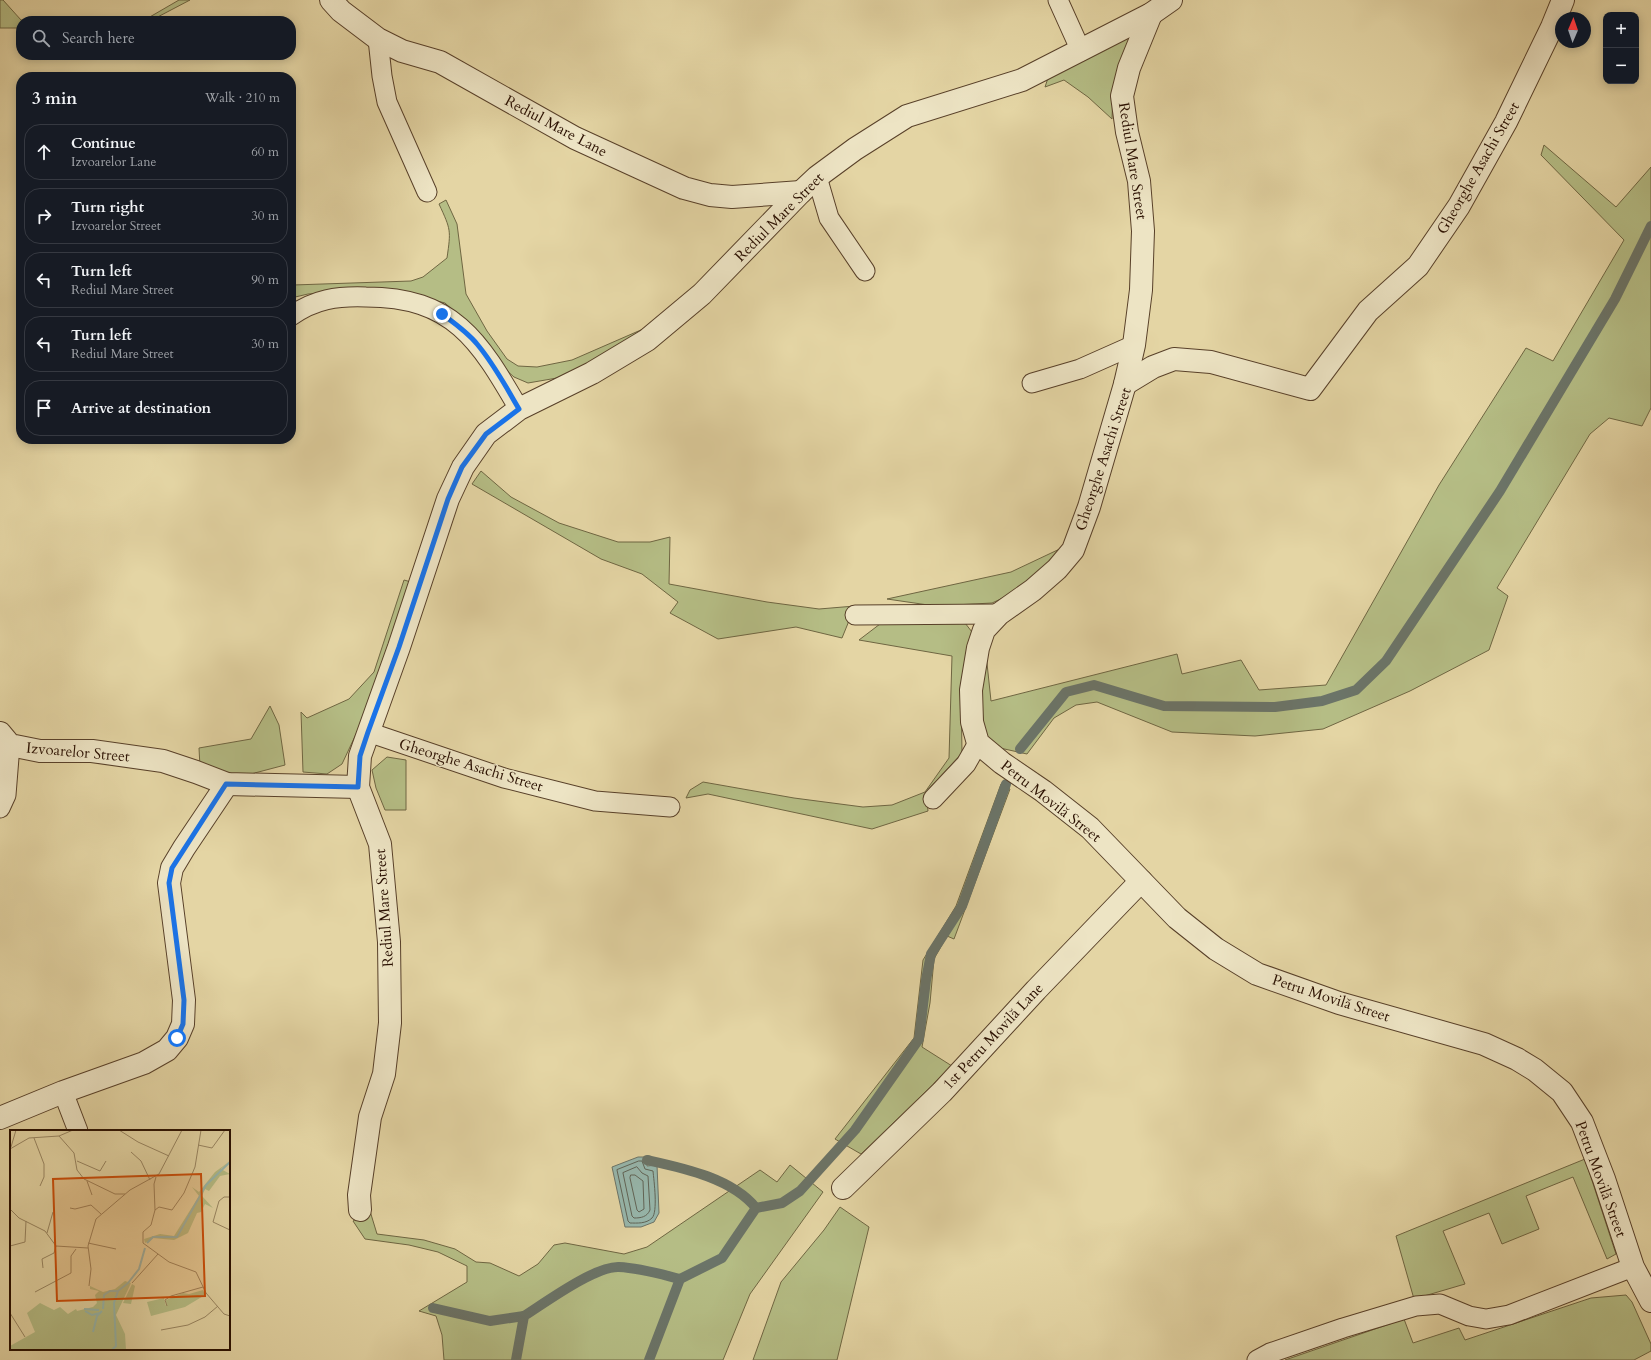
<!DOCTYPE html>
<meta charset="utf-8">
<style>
body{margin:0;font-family:Cardo,serif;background:#20242c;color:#f1f3f6}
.controls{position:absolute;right:12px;top:12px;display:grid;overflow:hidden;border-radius:8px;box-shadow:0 2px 10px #0003}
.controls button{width:36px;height:36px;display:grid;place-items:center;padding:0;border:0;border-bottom:1px solid #363941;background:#171b24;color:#f1f3f6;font:20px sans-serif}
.compass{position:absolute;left:1555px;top:12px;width:36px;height:36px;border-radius:50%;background:#171b24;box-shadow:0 2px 10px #0003;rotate:2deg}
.stop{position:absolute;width:12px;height:12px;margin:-9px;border:3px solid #1a73e8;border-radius:50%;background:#fff}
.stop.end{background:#1a73e8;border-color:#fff;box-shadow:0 1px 4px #0008}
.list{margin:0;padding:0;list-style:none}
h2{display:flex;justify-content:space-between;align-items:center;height:52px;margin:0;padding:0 16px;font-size:17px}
h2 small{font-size:13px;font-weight:400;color:#9ea1a6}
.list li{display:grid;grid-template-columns:26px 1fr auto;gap:12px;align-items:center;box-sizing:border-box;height:56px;margin:0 8px 8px;padding:0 8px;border:1px solid #363941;border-radius:16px}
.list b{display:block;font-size:15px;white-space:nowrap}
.list p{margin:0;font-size:13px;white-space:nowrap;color:#9ea1a6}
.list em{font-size:13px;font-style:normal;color:#9ea1a6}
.icon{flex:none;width:22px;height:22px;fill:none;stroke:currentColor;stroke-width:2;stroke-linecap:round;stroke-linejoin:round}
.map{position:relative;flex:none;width:1651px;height:1360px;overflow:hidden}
.search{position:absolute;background:#171b24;box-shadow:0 2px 10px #0003;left:16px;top:16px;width:280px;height:44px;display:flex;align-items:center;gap:10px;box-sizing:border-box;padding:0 14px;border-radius:16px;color:#9ea1a6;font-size:15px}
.panel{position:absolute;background:#171b24;box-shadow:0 2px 10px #0003;left:16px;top:72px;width:280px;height:372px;border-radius:16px}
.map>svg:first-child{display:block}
</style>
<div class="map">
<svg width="1651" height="1360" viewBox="0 0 1651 1360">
<rect width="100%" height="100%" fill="#e4d5a4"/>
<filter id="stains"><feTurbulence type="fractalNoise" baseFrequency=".005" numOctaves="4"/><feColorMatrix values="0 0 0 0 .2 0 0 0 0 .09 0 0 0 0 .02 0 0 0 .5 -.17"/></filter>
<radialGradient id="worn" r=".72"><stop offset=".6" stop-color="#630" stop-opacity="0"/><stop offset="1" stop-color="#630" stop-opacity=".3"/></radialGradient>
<g fill="#b5bd85" stroke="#6f6642">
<polygon points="0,0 3,0 21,20 68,21 21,21 21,28 0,28"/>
<polygon points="179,0 190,0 150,21 137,21 148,18"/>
<polygon points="1140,27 1113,93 1112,119 1088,97 1064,80 1045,87 1048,78"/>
<polygon points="1544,145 1616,207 1651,167 1651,408 1642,426 1609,418 1590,434 1497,588 1508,596 1489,650 1410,691 1323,729 1255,736 1172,732 1097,702 1076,705 1054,718 1027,754 1000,748 985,736 980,693 986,654 991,701 1177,654 1182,674 1241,660 1259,690 1326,685 1439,485 1526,348 1553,361 1624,240 1541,155"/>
<path d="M 446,200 L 457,224 L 466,294 L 487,331 L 507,359 L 518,366 L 537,367 L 572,360 L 650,326 L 615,350 L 557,378 L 528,383 L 514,377 L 505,369 L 478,334 L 445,303 L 414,295 L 372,290 L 308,294 L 291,298 L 291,287 L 293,285 L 411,281 L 423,277 L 447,258 C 451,230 451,230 439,204 Z"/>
<polygon points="481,471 511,497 559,523 618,542 650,542 670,537 669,584 767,602 819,609 855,606 842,638 796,627 718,639 670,613 678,602 642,574 601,559 472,484"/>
<polygon points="1066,546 1029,586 992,603 935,606 887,599 1011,572"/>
<polygon points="404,580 411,582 372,700 342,764 327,774 303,772 301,712 307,718 349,699 374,672"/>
<polygon points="965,623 972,632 961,690 962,753 926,792 928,811 872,829 708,794 686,798 690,790 703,782 794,798 863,807 892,805 925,792 949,758 952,656 859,640 880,624"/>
<polygon points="270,706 279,725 285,765 232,779 200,767 199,748 251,739"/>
<polygon points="387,757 406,760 406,810 385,810 376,788 372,770"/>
<polygon points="1001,784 1010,789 954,939 947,936 934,959 930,1003 922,1047 952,1066 861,1154 835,1139 914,1038 923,960 956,906"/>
<polygon points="1585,1159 1616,1254 1607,1259 1573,1177 1526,1196 1539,1229 1502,1244 1489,1213 1443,1231 1465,1284 1414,1299 1396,1236"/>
<polygon points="790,1165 823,1192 750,1294 723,1360 444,1360 442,1335 436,1316 419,1311 467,1282 467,1266 438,1252 409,1245 365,1239 353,1221 370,1211 377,1234 424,1240 455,1249 476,1262 490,1263 519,1276 538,1264 554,1245 565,1243 624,1254 647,1247 760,1170 777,1182"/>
<polygon points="840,1207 869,1227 837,1360 753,1360 781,1282 824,1230"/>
<polygon points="1626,1295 1632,1302 1651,1344 1651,1351 1634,1360 1285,1360 1404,1319 1413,1343 1459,1328 1465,1340 1591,1298"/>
</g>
<polygon fill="#97b8ae" stroke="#6b7468" points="638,1157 647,1157 647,1166 657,1165 659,1213 654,1222 641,1227 625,1227 612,1167"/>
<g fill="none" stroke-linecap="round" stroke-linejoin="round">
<g stroke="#606457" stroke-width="1">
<path d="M 639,1161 L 642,1161 L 645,1169 L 653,1171 C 654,1181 658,1212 652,1218 C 646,1224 637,1223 630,1223 L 628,1221 L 617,1170 Z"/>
<path d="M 637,1167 L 642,1173 L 648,1176 L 650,1210 C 647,1217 641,1218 634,1218 L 632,1216 L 623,1173 Z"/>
<polygon points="631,1175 635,1175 643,1181 644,1209 639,1212 637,1210 630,1178"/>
</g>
<g stroke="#6b7468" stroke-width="10">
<polyline points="1020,749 1066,692 1094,685 1164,706 1275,707 1322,701 1356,690 1386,661 1500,491 1615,299 1651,226"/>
<path d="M 647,1160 C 683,1168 732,1178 756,1208"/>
<polyline points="433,1308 490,1321 524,1316"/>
<path d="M 516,1360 L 524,1316 C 546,1302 595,1266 619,1267 C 640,1268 660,1274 680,1279"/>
<polyline points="649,1360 680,1279 722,1258 756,1208 782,1203 800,1191 855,1130 919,1039 926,980 931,954 962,906 1006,784"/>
</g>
<defs>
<g id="lane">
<polyline points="1058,0 1081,51"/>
<polyline points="378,39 382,76 387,102 427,192"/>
<polyline points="817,177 829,218 865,271"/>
<path d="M 291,316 C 315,299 337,296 366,297 C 453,297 479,340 519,409"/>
<polyline points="1032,383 1080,369 1134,345"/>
<polyline points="855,615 999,614"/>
<polyline points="368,732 504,778 595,801 670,807"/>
<polyline points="933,799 966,764 978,743"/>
<polyline points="0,808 6,795 10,745"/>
<polyline points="63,1092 78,1131"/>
<polyline points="1257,1360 1270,1353 1343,1328 1416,1306 1440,1304 1469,1316 1486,1319 1509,1315 1633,1267"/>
</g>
<g id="street">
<polyline points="331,0 341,11 378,39 402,51 440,62 575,138 684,188 710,195 732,197 801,192"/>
<polyline points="1151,14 1129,68 1122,96 1127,132 1139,181 1143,231 1141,290 1134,345 1125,384 1089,507 1073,550 1057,569 1033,590 999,614 984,630 978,648 971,690 972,722 978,743 1002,763 1043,791 1090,828 1177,918 1216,949 1257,974 1339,1003 1484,1044 1517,1059 1535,1070 1562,1092 1582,1122 1604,1179 1633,1267 1651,1301"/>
<polyline points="1125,384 1153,367 1174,359 1211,362 1310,389 1368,311 1418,266 1459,206 1506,122 1552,27 1563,0"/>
<polyline points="0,733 10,745 40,751 92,751 163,761 196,772 227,784 358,787"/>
<polyline points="0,1118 63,1092 144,1063 167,1050 177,1038 183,1024 184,1000 169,883 172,868 184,848 227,784"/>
<polyline points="843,1188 942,1092 1036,990 1141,881"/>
<polyline points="360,1210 359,1195 370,1117 384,1074 390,1023 389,942 380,844 358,787 360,756 399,647 448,499 463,467 486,434 519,409 592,373 647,340 702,294 801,192 817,177 855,149 907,116 1022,80 1151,14 1171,0"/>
</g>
</defs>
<use href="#lane" stroke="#584029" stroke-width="21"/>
<use href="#street" stroke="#584029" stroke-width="24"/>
<use href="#lane" stroke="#ede4c4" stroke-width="19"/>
<use href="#street" stroke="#ede4c4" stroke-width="22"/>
</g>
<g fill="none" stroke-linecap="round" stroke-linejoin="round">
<path stroke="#1a73e8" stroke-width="5" d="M 177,1038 L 183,1024 L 184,1000 L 169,883 L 172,868 L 226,784 L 358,787 L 360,756 L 368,732 L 399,647 L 448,499 L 462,467 L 486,434 L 519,409 C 506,387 494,364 477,344 C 467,332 454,323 442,314"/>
</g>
<g text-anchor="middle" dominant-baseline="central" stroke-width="3" stroke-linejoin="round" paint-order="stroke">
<g font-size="15" fill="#290f00" stroke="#ede4c4">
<text transform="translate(556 126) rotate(28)">Rediul Mare Lane</text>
<text transform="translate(1133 161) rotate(81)">Rediul Mare Street</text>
<text transform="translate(1478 168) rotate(-60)">Gheorghe Asachi Street</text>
<text transform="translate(779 217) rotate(-45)">Rediul Mare Street</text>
<text transform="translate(1103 459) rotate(-72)">Gheorghe Asachi Street</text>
<text transform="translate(78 752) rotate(5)">Izvoarelor Street</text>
<text transform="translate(471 765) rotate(17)">Gheorghe Asachi Street</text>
<text transform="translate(1051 801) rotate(38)">Petru Movilă Street</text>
<text transform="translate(384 908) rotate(-94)">Rediul Mare Street</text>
<text transform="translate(1331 998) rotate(18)">Petru Movilă Street</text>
<text transform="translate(993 1036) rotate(-47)">1st Petru Movilă Lane</text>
<text transform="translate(1601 1179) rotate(70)">Petru Movilă Street</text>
</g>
</g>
<g transform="translate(10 1130)">
<rect width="220" height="220" fill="#e4d5a4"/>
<path d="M 220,31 L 211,39 L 220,44 L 210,46 L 199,61 L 195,59 L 192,66 L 203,78 L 195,74 L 191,82 L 187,83 L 178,103 L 164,110 L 143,108 L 135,113 L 134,109 L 150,104 L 164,106 L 189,66 L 182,57 L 189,62 L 205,42 ZM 115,151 L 121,153 L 106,185 L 115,204 L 116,220 L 0,220 L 0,216 L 25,202 L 17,183 L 30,173 L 44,180 L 50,177 L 58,184 L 66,179 L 67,181 L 83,177 L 87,173 L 85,165 L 89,161 L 80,159 L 80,156 L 93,162 L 105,159 ZM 122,154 L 125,156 L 121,174 L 113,173 ZM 193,160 L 195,165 L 175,177 L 141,186 L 137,172 L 154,168 L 156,176 L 156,170 L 173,163 L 179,164 Z" fill="#b5bd85"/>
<path fill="none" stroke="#97b8ae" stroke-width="2" d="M 137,113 L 143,107 L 167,107 L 196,55 L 220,32M 74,179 L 89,180M 93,179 L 94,165 L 100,161 L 108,161M 75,181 L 82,185 L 90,183M 83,202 L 87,186 L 92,181M 102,220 L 106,216 L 104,173 L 108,161 L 118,153 L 129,139 L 135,118"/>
<path fill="none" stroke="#998662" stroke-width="1" d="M 109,0 L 128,12 L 159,26M 49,6 L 64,23 L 67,40 L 74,49 L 105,64 L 115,64M 24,8 L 34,34 L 34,47 L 30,56M 188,15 L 202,18 L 215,0M 1,17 L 6,0M 0,19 L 19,8 L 49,6 L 63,0M 121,22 L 131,31 L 140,50M 67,31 L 90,41 L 96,31M 77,51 L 82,65M 220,67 L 214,67 L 209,71 L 203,92 L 220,100M 60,78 L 65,79 L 81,75 L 91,84M 0,79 L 9,88 L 35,101 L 46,116 L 78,118M 145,80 L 149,77 L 162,80 L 174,63 L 185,37 L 191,0M 37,103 L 43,82M 78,113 L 106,119M 133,113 L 159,132 L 186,142 L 196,163 L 214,184 L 220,186M 133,113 L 133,102 L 141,95 L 145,80 L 144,54 L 146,47M 0,116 L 15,112 L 16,91M 33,138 L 32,129 L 44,123 L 46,116M 122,153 L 148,124M 79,156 L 81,139 L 78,116 L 86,89 L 120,60 L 149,44 L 172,0M 25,162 L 61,143 L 61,126 L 66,119M 157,176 L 155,170 L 161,166 L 193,157M 0,183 L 15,207M 151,200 L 178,195 L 195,187 L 208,176"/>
<path fill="#cb4e0a" fill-opacity="0.15" stroke="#cb4e0a" stroke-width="2" d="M 191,44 L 195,166 L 47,171 L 43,49 Z"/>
<rect width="220" height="220" fill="none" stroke="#290f00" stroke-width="2"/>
</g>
<rect width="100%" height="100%" filter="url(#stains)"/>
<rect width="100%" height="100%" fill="url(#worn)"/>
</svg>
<div class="controls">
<button>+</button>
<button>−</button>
</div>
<svg class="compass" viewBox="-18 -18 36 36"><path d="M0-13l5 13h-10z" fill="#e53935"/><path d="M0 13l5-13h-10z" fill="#9ea1a6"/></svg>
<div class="stop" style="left:177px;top:1038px"></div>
<div class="stop end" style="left:442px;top:314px"></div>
<div class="search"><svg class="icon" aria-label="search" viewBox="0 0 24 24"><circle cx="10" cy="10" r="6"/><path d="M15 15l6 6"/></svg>Search here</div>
<section class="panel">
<h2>3 min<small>Walk · 210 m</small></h2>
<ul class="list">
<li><svg class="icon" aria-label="ahead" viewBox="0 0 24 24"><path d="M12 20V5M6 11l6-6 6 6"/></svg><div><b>Continue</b><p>Izvoarelor Lane</p></div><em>60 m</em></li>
<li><svg class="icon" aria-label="right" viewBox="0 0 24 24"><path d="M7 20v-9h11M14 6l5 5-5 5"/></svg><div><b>Turn right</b><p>Izvoarelor Street</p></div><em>30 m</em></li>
<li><svg class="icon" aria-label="left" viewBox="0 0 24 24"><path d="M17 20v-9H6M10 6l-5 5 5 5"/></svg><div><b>Turn left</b><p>Rediul Mare Street</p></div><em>90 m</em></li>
<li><svg class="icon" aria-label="left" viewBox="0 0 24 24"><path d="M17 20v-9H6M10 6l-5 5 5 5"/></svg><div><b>Turn left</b><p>Rediul Mare Street</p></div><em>30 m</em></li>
<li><svg class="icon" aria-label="arrive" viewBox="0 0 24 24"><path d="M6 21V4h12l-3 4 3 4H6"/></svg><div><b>Arrive at destination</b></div></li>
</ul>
</section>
</div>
